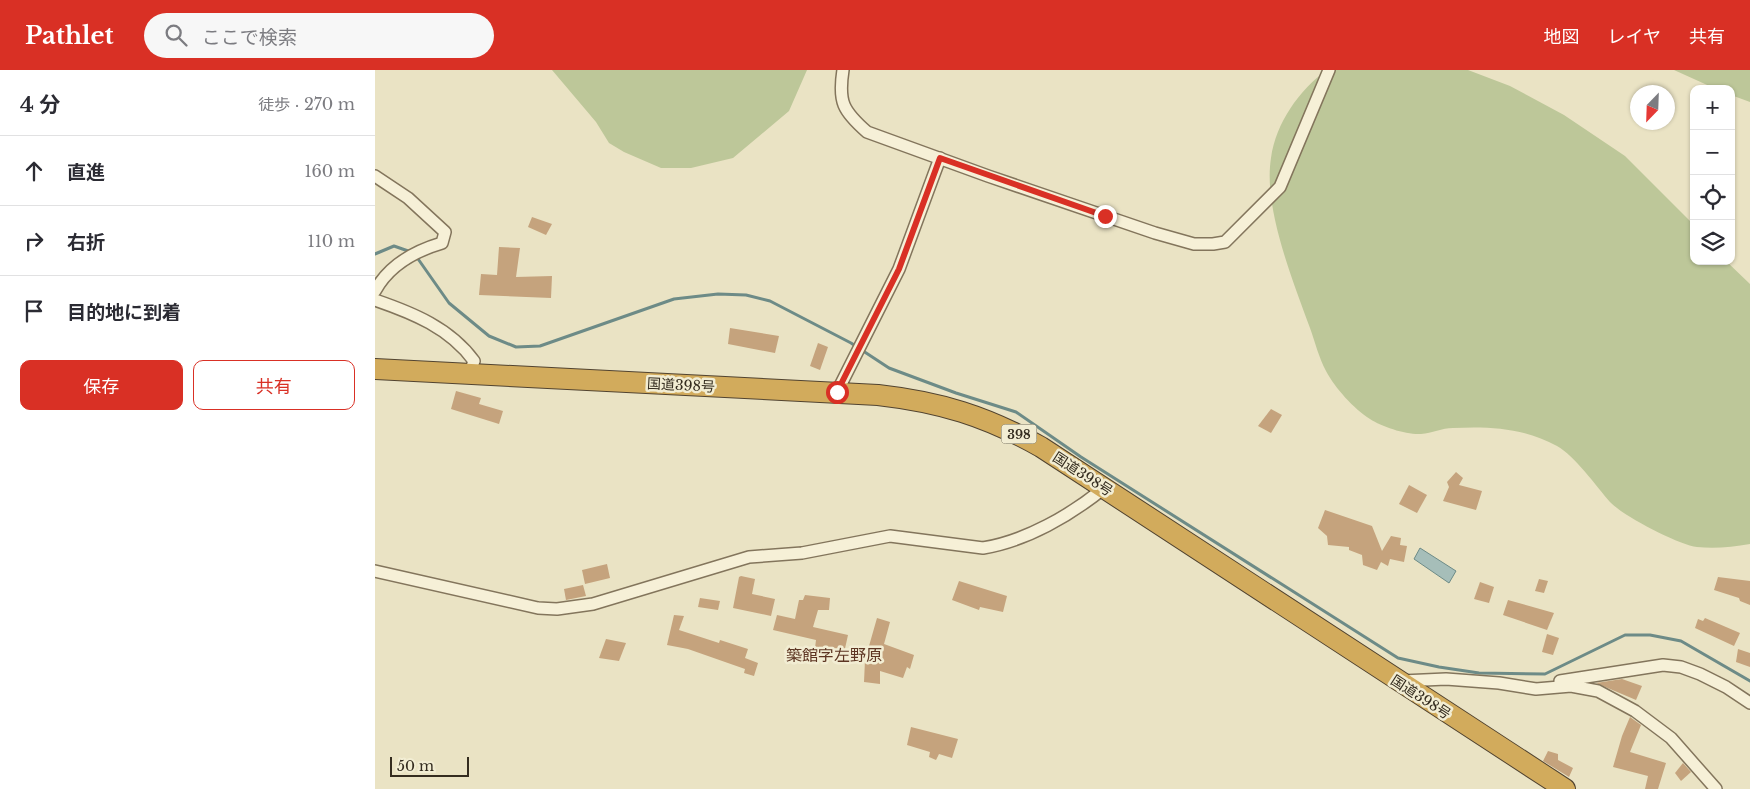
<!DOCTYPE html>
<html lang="ja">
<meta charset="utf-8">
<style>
body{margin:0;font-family:"Libre Baskerville","Noto Sans JP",serif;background:#f7f7f7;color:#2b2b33}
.controls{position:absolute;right:15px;top:15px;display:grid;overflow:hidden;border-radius:10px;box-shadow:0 1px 4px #0004}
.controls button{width:45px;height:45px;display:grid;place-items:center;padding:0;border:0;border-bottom:1px solid #e1e1e2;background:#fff;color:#2b2b33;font:25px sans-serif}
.compass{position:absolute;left:1255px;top:15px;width:45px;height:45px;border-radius:50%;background:#fff;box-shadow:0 1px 4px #0004;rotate:203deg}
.scale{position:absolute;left:15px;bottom:12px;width:79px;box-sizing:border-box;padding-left:5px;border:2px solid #342c1f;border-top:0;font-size:14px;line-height:18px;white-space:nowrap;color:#342c1f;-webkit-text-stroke:4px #f2edd3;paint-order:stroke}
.stop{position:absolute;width:15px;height:15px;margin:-11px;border:4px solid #d93025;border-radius:50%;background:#fff}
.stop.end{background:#d93025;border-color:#fff;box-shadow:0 1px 5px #0008}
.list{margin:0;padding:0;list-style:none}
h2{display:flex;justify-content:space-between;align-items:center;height:65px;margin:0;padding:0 20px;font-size:21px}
h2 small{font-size:16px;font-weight:400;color:#7c7c81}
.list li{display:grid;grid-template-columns:32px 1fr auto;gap:15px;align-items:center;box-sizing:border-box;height:70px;padding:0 20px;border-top:1px solid #e1e1e2}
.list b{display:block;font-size:19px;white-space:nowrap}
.list em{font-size:16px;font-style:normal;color:#7c7c81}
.actions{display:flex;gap:10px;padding:15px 20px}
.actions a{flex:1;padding:11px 0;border:1px solid #d93025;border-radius:10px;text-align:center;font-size:18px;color:#d93025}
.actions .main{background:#d93025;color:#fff}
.icon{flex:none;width:28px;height:28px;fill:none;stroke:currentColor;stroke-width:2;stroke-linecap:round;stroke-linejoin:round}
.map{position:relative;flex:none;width:1375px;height:719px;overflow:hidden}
header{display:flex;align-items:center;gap:30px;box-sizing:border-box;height:70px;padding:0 25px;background:#d93025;color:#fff}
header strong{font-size:24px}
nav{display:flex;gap:28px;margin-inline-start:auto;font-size:18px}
.search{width:350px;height:45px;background:#f7f7f7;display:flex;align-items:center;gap:12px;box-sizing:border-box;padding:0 18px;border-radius:28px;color:#7c7c81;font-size:19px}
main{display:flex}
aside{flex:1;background:#fff}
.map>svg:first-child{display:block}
</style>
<header>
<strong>Pathlet</strong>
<div class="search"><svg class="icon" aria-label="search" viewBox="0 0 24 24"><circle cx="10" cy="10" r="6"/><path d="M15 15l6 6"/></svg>ここで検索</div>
<nav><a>地図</a><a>レイヤ</a><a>共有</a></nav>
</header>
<main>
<aside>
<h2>4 分<small>徒歩 · 270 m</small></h2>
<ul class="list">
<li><svg class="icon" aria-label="ahead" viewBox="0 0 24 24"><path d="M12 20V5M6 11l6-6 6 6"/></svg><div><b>直進</b></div><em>160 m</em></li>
<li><svg class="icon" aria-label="right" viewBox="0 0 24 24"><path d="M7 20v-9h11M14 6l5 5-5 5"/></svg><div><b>右折</b></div><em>110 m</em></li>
<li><svg class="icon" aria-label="arrive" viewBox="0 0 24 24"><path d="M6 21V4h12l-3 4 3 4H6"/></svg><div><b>目的地に到着</b></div></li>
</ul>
<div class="actions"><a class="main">保存</a><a>共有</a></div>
</aside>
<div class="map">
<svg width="1375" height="719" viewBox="0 0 1375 719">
<rect width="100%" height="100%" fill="#eae3c4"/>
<g fill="#bdc799">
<polygon points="177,0 432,0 414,41 358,88 316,98 286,98 249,82 234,73 221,52"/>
<path d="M 952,0 L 1093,0 L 1135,16 L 1189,45 L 1250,86 L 1319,155 L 1319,191 L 1351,191 L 1375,214 L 1375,474 C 1357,477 1340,479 1322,477 C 1304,475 1248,446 1235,432 C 1222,417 1199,385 1182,376 C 1150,358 1114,356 1078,358 C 1067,358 1057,363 1046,364 C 1032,365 1007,357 995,349 C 979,339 960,318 951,301 C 944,288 940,272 935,258 C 918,211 888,138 896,88 C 901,53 924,20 952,0 Z"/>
<polygon points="1299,0 1375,0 1375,32 1356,25 1356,19 1341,19"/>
</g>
<polygon fill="#a6beb9" stroke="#6d8b87" points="1045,478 1081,501 1074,513 1039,489"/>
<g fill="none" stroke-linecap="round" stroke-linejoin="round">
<g stroke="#6d8b87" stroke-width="3">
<polyline points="0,184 19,176 36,182"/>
<polyline points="41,186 74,233 114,266 141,277 165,276 299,229 343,224 371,225 395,231 476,273 514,298 581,323 641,342 706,387 1023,588 1064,597 1104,603 1170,604 1250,565 1275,565 1306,571 1375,611"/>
</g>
</g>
<g fill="#c5a37d">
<polygon points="157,147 177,154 171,165 153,157"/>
<polygon points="124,177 145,178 141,207 177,206 176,228 104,225 106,204 122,205"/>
<polygon points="355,258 404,266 400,283 353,274"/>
<polygon points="443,273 453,277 445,300 435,296"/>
<polygon points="81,321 106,328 104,334 128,341 124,354 76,339"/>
<polygon points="896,339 907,345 896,363 883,356"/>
<polygon points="1081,402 1088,408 1084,415 1107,421 1101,440 1068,431 1074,417 1072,412"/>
<polygon points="1034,415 1052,425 1042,443 1024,434"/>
<polygon points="950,440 997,456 1007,481 1016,466 1026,468 1025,475 1032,476 1029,492 1015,489 1013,496 1006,492 1002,500 988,495 987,485 974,480 974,477 953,475 952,466 943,458"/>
<polygon points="232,494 235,508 210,514 207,500"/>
<polygon points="366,506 380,509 377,524 400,529 396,546 358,538 364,507"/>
<polygon points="1343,507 1375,511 1375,535 1365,531 1364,528 1339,520"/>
<polygon points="1164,509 1173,511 1169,523 1160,521"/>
<polygon points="584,511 632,526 628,542 605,537 604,540 577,530"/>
<polygon points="1105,512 1119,517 1114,533 1099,529"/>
<polygon points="208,515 211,526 191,530 189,519"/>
<polygon points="430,525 455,528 454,540 443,540 438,557 473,565 469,583 440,578 441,570 398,560 402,545 420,549 424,530 428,530"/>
<polygon points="325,528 345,531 343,540 323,537"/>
<polygon points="1133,530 1179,543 1172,560 1128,545"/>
<polygon points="299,545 309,546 304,560 344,573 345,570 373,579 370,588 383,593 379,606 369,603 370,599 313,579 292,575"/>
<polygon points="502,548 515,552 509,574 539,585 535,599 532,597 528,608 505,601 505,614 489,612 490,590"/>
<polygon points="1330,548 1365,563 1359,576 1320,558 1323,549 1328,551"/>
<polygon points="1172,564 1184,568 1178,585 1167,582"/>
<polygon points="231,569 251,573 244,591 224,588"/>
<polygon points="1363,579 1375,583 1375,597 1361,592"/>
<polygon points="1247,609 1267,616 1261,630 1221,613"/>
<polygon points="1255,647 1266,655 1255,682 1291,693 1283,719 1270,719 1273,706 1238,697 1247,666"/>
<polygon points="536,657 583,669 577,688 564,684 561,690 554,687 555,682 532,675"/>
<polygon points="1173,681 1183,684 1183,690 1198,698 1194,707 1168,691"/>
<polygon points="1308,693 1316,702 1306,711 1300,703"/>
</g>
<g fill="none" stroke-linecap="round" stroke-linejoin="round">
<defs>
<g id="street">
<path d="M 468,0 C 463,32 468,41 492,62 L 613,106 L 780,163 L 819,174 L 838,174 L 850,172 L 905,117 L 954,0"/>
<path d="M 0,106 L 33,128 L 70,162 L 67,173 C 40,181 14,195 0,221"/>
<path d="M 0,230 C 38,243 75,258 99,291 L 94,305"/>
<polyline points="462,322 524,199 565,88"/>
<path d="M 0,501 L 163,538 L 182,539 L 218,534 L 374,487 L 427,483 L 515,466 L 608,478 C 651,471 696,445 729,418"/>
<polyline points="1027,611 1071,609 1124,613 1161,619 1196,616 1223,621 1260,641 1296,668 1341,719"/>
<polyline points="1185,611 1288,595 1306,597 1325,604 1351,617 1375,633"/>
</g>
<path id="highway" d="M 0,299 L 503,325 C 565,332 611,346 666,377 L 1190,719"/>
</defs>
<use href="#street" stroke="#83755c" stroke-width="14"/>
<use href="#highway" stroke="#514330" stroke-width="22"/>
<use href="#street" stroke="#f6f0d7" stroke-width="11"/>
<use href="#highway" stroke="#d2ab5c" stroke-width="20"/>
</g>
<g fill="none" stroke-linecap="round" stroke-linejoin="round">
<polyline stroke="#d93025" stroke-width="6" points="462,322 524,199 565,88 730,146"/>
</g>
<g text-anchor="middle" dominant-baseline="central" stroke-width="5" stroke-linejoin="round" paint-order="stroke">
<rect fill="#f2edd3" stroke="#6d6655" stroke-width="1" x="626.5" y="354.5" width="35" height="19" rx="4"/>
<g font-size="12" font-weight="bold" fill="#342c1f">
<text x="644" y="364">398</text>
</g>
<g font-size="14" fill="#342c1f" stroke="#f2edd3">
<text transform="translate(306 315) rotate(3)">国道398号</text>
<text transform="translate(708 404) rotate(33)">国道398号</text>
<text transform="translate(1046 627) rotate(33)">国道398号</text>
</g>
<g font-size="16" fill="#5d3522" stroke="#f2edd3">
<text x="459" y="585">築館字左野原</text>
</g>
</g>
</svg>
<div class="controls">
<button>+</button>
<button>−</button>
<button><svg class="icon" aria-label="locate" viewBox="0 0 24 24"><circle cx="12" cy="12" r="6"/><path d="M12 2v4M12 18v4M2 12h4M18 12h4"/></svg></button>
<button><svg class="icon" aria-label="layers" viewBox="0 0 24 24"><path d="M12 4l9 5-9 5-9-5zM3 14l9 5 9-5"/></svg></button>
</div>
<svg class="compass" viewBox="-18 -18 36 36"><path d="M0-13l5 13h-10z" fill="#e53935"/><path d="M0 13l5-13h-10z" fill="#7c7c81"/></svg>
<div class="scale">50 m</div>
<div class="stop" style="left:462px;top:322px"></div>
<div class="stop end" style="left:730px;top:146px"></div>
</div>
</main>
